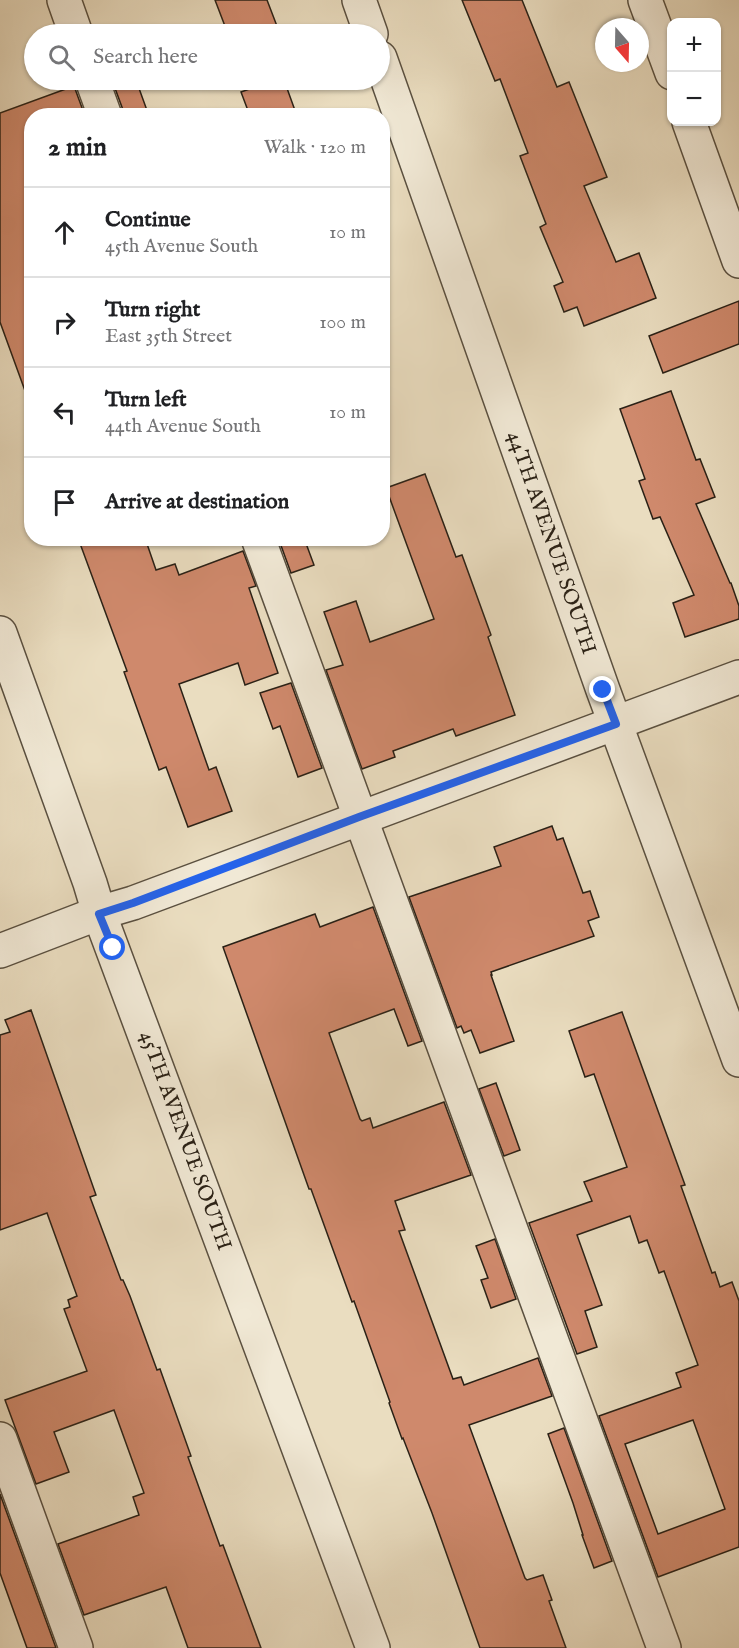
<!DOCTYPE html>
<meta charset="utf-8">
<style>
body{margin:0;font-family:"IM FELL English",serif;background:#f6f6f6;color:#202124}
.controls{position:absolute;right:18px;top:18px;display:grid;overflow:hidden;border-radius:12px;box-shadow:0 2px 4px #0004}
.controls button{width:54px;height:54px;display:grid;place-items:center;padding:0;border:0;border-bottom:2px solid #e0e0e0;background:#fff;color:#202124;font:30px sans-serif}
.compass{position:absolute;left:595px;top:18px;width:54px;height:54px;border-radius:50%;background:#fff;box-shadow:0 2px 4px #0004;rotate:160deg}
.stop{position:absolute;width:18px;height:18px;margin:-14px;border:4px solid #2563eb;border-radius:50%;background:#fff}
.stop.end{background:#2563eb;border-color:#fff;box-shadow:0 2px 6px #0008}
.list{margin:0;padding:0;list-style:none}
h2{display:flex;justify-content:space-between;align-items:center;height:78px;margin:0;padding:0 24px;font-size:26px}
h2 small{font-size:20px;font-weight:400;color:#757577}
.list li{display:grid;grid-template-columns:39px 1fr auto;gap:18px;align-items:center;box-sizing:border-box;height:90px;padding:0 24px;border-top:2px solid #e0e0e0}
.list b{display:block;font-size:22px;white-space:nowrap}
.list p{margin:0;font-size:20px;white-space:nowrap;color:#757577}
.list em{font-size:20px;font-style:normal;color:#757577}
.icon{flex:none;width:33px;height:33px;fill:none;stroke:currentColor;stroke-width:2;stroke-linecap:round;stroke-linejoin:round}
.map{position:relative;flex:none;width:739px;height:1648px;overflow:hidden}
.search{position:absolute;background:#fff;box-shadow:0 2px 4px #0004;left:24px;top:24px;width:366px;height:66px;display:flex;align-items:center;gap:15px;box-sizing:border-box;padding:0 21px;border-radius:33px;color:#757577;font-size:22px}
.panel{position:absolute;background:#fff;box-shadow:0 2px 4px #0004;left:24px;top:108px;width:366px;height:438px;border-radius:24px}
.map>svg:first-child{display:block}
</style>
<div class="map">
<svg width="739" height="1648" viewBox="0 0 739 1648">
<rect width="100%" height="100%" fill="#eaddc0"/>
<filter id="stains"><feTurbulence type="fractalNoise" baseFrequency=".00333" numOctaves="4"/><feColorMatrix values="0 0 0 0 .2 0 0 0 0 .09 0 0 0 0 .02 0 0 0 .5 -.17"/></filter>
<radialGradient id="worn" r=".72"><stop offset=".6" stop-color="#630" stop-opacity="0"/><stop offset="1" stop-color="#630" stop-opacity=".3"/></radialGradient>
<g fill="#cf896c" stroke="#2a2116" stroke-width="1.5" fill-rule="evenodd">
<polygon points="215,0 267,0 280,34 228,34"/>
<polygon points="462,0 522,0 557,87 569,82 607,177 584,186 616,262 639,253 656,298 584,326 577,307 564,312 554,286 563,282 540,227 546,224 520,156 528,153 500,79 495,81"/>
<polygon points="112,80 136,80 149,116 123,116 123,110"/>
<polygon points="275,80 284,80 297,116 250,116 241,92"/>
<polygon points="74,86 85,116 32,116 32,399 28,399 0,322 0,113"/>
<polygon points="739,301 739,344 663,373 649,336"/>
<polygon points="671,391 696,460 700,459 715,497 696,504 730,583 731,583 739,606 739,619 685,637 673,603 694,595 660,517 653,519 639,481 645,479 620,409"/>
<polygon points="425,474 456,557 462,555 491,635 488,637 515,715 456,736 453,729 393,751 395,757 362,769 326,670 343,665 324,612 356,601 370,642 434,619 386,488"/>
<polygon points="78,538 145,538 156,570 175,564 179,575 243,551 256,586 249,588 278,673 245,685 238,663 179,684 209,770 216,767 232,811 188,827 166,767 159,770 124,672 127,671"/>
<polygon points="282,538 304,538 314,565 291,573 279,540"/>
<polygon points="291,683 322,768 298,777 280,726 273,729 260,693"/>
<polygon points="552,826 557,840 563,838 583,893 590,891 599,917 588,921 594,936 491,972 492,975 491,975 514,1041 480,1053 471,1030 464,1033 461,1026 457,1028 409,897 501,866 494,847"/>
<polygon points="373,907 422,1041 408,1046 394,1009 329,1033 360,1119 362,1121 370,1118 373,1128 444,1102 471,1175 395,1201 405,1230 399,1231 453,1379 461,1377 464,1385 538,1358 552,1396 469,1425 525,1578 527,1580 543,1575 552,1600 549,1601 566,1648 480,1648 432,1513 403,1438 402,1439 389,1403 390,1402 354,1301 352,1302 311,1189 309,1189 223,947 315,914 320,927"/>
<polygon points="31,1010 96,1195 90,1197 121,1280 123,1280 130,1296 157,1370 160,1369 191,1456 188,1457 220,1546 223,1545 261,1648 188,1648 166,1587 84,1615 58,1544 139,1515 133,1497 144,1493 114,1410 54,1432 69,1472 36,1484 5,1400 87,1371 64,1309 70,1307 68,1300 77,1296 47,1213 0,1230 0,1035 10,1032 5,1020"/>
<path d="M 622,1012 L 685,1185 L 681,1186 L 712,1273 L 715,1272 L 720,1287 L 732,1282 L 739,1301 L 739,1547 L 658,1577 L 599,1416 L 681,1387 L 676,1373 L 698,1365 L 664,1271 L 659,1273 L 647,1240 L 639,1243 L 630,1216 L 577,1235 L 602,1305 L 585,1311 L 597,1347 L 577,1354 L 529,1223 L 592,1201 L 584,1182 L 627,1167 L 594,1074 L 585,1077 L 569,1031 ZM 693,1420 L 725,1509 L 658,1534 L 625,1444 Z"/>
<polygon points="496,1083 520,1150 504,1156 479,1089"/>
<polygon points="495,1239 516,1299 491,1308 481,1280 488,1278 476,1246"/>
<polygon points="564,1428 612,1561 594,1568 582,1535 583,1535 573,1503 548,1434"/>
<polygon points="0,1494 56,1648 27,1648 0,1573"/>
</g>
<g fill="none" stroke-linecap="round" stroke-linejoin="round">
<defs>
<g id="minor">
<polyline points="64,0 76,34"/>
<polyline points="359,0 371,34"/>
<polyline points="645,0 672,73"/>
<polyline points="380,58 603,690 739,1060"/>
<polyline points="92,80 105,116"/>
<polyline points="689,122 739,261"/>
<polyline points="258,538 664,1648"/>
<polyline points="0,633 90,883 99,913 373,1648"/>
<path d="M 0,951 L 99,913 L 133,903 C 334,826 537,753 739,677"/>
<polyline points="0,1439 76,1648"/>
</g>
</defs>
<use href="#minor" stroke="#5a5040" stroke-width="36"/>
<use href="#minor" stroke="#f1e9d6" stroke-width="33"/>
</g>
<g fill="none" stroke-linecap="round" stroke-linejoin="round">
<polyline stroke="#2563eb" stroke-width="8" points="113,948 99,914 133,903 359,817 616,724 603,690"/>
</g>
<g text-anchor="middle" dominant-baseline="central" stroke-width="4.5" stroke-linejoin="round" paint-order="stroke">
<g font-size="21" fill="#2a2116" stroke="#f1e9d6">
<text transform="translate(551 543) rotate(71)">44TH AVENUE SOUTH</text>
<text transform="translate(185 1141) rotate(70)">45TH AVENUE SOUTH</text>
</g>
</g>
<rect width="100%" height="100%" filter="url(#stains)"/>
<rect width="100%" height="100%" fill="url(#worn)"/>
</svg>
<div class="controls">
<button>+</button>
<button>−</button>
</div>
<svg class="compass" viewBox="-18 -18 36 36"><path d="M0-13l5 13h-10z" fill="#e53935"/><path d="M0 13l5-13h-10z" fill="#757577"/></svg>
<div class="stop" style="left:113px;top:948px"></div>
<div class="stop end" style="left:603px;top:690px"></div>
<div class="search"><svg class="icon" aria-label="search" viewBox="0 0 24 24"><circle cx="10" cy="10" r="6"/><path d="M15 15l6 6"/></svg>Search here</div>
<section class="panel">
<h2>2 min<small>Walk · 120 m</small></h2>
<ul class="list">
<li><svg class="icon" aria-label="ahead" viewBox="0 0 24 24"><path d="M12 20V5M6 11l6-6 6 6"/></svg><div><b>Continue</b><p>45th Avenue South</p></div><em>10 m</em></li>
<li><svg class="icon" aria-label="right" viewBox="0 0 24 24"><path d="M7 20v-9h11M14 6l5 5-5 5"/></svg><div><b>Turn right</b><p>East 35th Street</p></div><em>100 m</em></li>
<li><svg class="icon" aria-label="left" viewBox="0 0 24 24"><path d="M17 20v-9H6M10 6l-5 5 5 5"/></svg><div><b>Turn left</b><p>44th Avenue South</p></div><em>10 m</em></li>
<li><svg class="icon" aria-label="arrive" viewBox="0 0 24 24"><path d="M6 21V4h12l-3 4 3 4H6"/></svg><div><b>Arrive at destination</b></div></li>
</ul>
</section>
</div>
